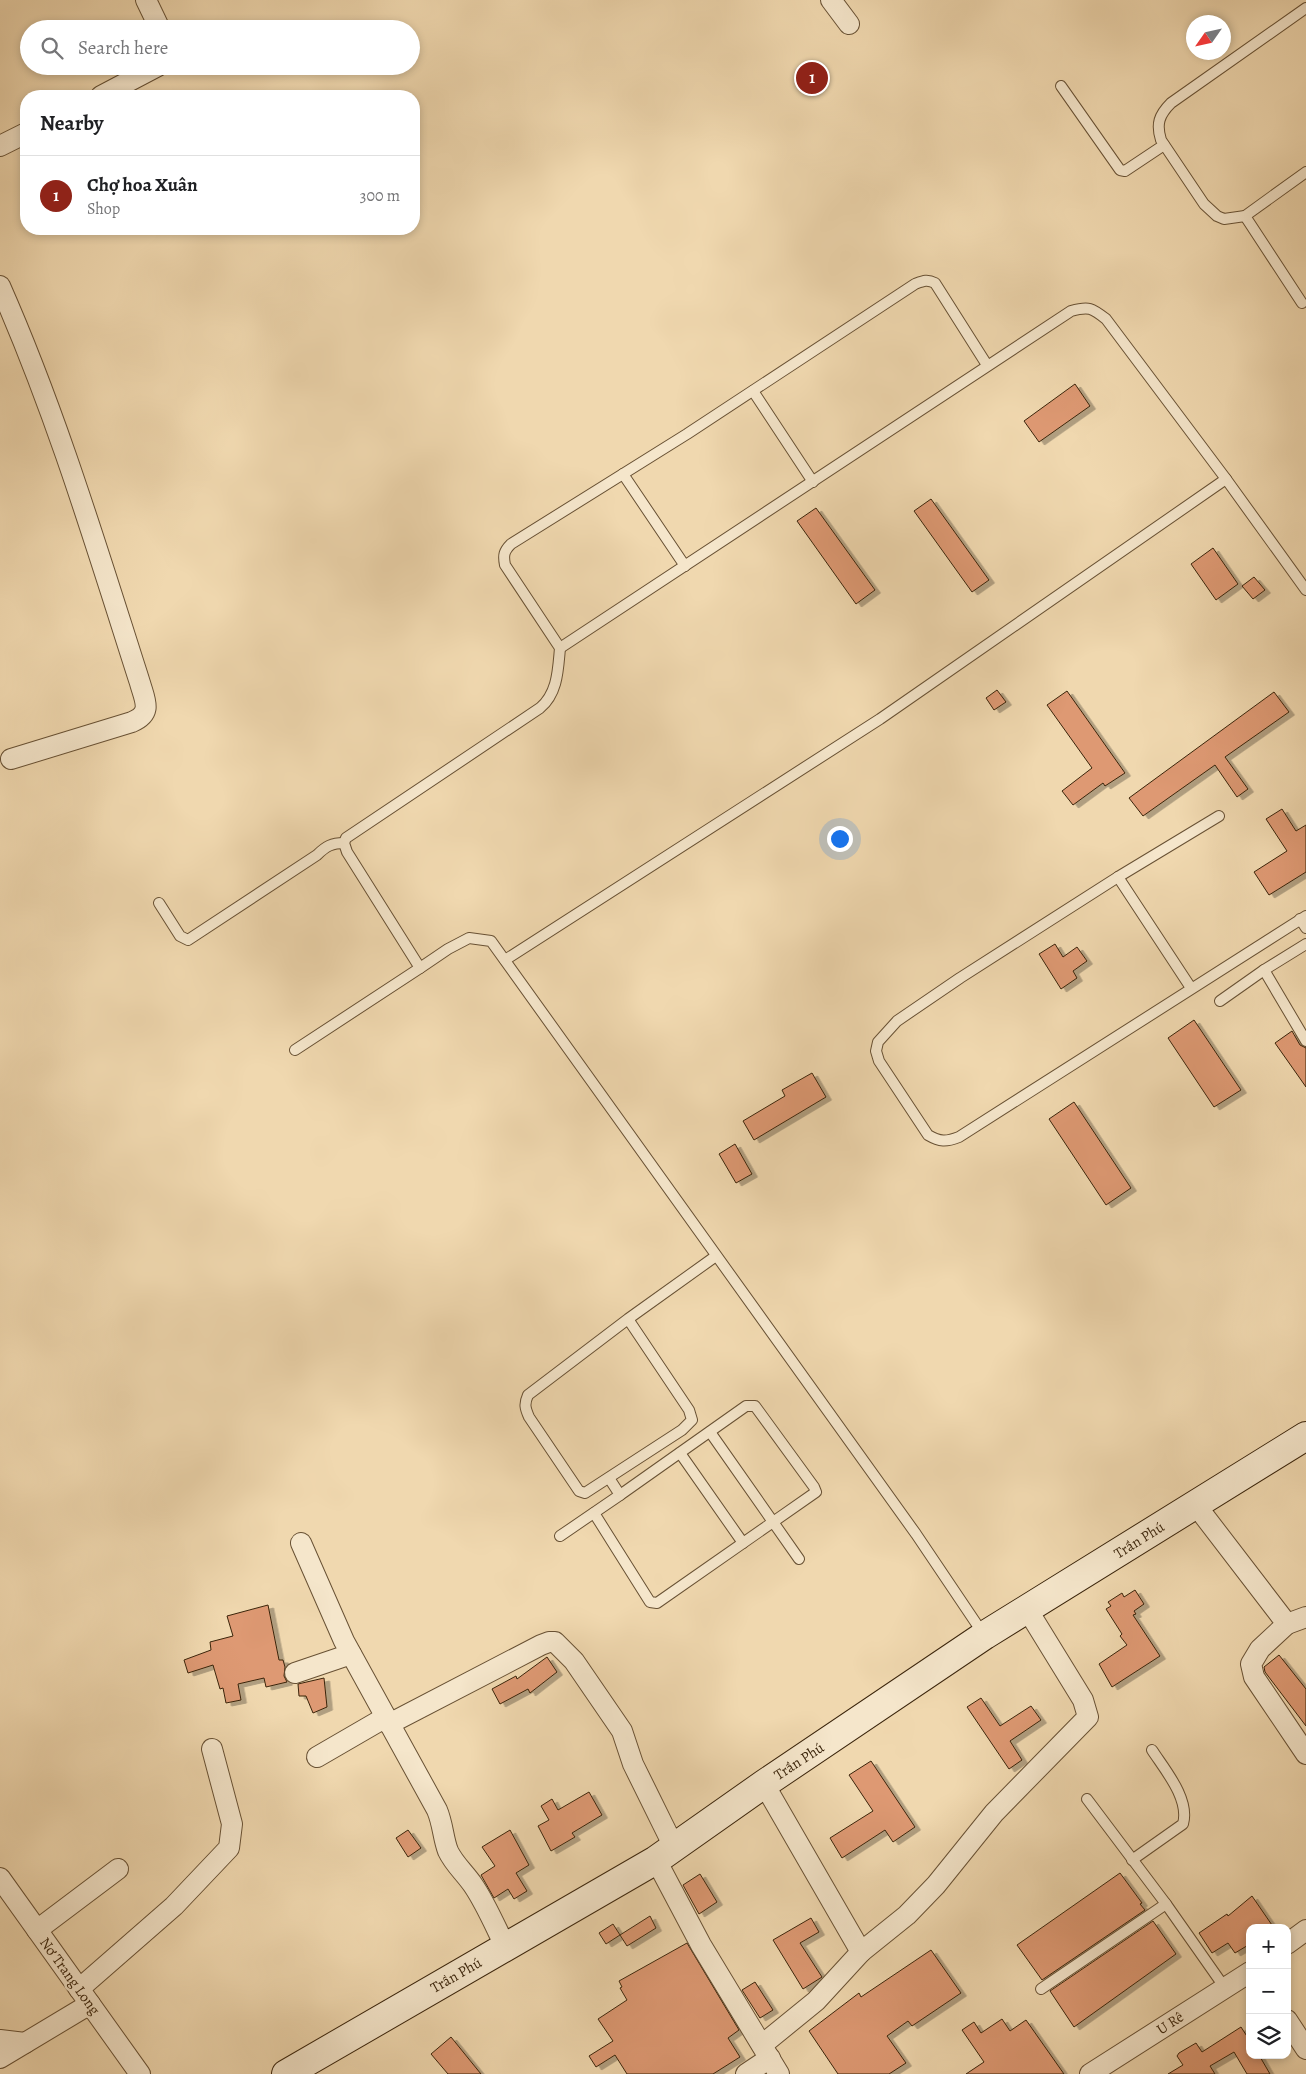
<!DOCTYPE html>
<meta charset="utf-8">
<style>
body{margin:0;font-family:Alegreya,serif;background:#f2f2f2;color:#202124}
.controls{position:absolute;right:15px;bottom:15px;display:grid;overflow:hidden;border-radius:10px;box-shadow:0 2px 8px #0003}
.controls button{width:45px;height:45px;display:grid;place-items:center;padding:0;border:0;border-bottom:1px solid #e0e0e0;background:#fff;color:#202124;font:25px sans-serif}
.compass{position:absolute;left:1186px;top:15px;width:45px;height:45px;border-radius:50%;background:#fff;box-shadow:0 2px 8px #0003;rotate:236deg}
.you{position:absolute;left:839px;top:838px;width:18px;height:18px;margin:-12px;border:4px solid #fff;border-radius:50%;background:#1a73e8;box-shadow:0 0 0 8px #1a73e833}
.badge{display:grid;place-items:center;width:32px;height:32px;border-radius:50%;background:#8f2418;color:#fff;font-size:16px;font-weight:700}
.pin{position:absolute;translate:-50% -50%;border:2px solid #fff;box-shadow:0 1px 5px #0006}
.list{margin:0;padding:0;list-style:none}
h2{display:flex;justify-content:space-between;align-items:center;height:65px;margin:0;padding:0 20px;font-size:21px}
h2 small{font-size:16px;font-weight:400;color:#757577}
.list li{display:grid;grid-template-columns:32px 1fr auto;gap:15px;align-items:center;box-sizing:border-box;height:80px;padding:0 20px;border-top:1px solid #e0e0e0}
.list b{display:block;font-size:19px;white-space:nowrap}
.list p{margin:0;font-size:16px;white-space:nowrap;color:#757577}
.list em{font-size:16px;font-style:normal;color:#757577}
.icon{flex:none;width:28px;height:28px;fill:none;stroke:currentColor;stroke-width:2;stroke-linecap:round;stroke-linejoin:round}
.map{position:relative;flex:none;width:1306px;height:2074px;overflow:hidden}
.search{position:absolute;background:#fff;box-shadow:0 2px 8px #0003;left:20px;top:20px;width:400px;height:55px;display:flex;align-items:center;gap:12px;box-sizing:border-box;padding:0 18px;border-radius:28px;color:#757577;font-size:19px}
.panel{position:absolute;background:#fff;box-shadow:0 2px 8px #0003;left:20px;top:90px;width:400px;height:145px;border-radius:20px}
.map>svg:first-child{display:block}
</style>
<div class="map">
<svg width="1306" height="2074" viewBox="0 0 1306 2074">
<defs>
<filter id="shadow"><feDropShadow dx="5.5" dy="3" stdDeviation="0" flood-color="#0004"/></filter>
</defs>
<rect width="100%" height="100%" fill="#f0d8af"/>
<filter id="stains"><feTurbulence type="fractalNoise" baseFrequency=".004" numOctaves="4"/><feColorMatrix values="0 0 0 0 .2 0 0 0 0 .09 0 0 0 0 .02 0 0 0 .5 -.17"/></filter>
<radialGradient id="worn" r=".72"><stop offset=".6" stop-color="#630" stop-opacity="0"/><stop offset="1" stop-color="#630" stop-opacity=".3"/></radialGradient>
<g fill="#de9973" stroke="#3a240b" filter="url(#shadow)">
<polygon points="1075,384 1090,406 1039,442 1024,421"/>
<polygon points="931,499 989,580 972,592 914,511"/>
<polygon points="816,508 875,590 856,604 797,521"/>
<polygon points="1213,548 1238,584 1216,600 1191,564"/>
<polygon points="1254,577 1265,590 1253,599 1242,586"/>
<polygon points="997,690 1006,702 994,710 986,698"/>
<polygon points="1067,691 1125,773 1105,786 1103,783 1073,805 1062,791 1092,768 1047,705"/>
<polygon points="1274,692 1289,712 1225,757 1248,789 1237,797 1215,765 1143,816 1129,798"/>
<polygon points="1282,809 1296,831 1306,825 1306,872 1269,895 1254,872 1287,851 1266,819"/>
<polygon points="1055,944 1063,957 1077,947 1087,961 1073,971 1077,978 1061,989 1039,954"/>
<polygon points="1194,1020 1241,1090 1214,1107 1168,1038"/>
<polygon points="1292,1031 1300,1045 1306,1048 1306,1087 1275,1043"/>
<polygon points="812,1073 826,1097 754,1140 743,1121 785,1096 782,1090"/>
<polygon points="1074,1102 1131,1188 1106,1205 1049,1119"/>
<polygon points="735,1144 752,1174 736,1183 719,1154"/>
<polygon points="1135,1590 1144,1604 1134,1611 1136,1614 1133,1615 1160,1656 1112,1687 1099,1664 1127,1645 1120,1636 1122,1634 1106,1609 1111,1606 1108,1602 1122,1593 1124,1597"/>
<polygon points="268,1605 279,1660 283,1660 285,1667 284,1676 287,1682 266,1687 264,1678 238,1684 241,1700 226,1703 223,1688 220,1689 213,1665 188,1673 184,1660 211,1650 210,1642 233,1636 227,1616"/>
<polygon points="1279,1655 1306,1689 1306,1726 1265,1672 1264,1667"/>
<polygon points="547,1657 557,1672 530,1693 528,1689 500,1704 492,1689 516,1676 517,1679"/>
<polygon points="324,1678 327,1707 313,1713 306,1696 299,1696 298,1684"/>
<polygon points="981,1698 1000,1726 1031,1706 1041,1720 1010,1741 1022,1760 1009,1769 967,1707"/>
<polygon points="871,1761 915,1827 893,1842 885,1830 842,1858 830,1838 873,1811 849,1775"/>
<polygon points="589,1792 602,1815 572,1833 575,1837 551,1851 538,1826 549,1820 541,1806 552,1799 558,1810"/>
<polygon points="408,1830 421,1848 408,1857 396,1838"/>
<polygon points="510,1830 529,1865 516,1873 527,1891 514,1899 508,1889 494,1898 481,1875 495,1866 482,1847"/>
<polygon points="1120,1873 1142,1903 1140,1904 1145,1910 1042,1980 1017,1945"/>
<polygon points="700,1874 717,1902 699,1914 683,1885"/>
<polygon points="1252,1896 1274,1928 1250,1928 1250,1944 1235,1953 1228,1943 1212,1953 1199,1933 1227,1914 1228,1916"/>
<polygon points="650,1916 656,1928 627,1946 620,1935"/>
<polygon points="811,1918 819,1932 800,1943 822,1977 803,1989 773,1940"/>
<polygon points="1153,1921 1176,1954 1074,2027 1050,1991"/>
<polygon points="613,1924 620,1935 606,1944 599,1933"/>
<polygon points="687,1943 739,2030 728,2038 740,2057 713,2074 627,2074 615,2055 596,2067 589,2056 613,2041 598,2019 627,2000 620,1988 622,1987 619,1981"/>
<polygon points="931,1950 961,1993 912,2026 908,2021 887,2036 906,2063 889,2074 838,2074 809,2031 859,1993 861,1997"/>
<polygon points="755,1982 773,2010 760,2018 742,1990"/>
<polygon points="1002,2019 1010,2031 1026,2020 1064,2074 966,2074 984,2062 962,2030 974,2022 981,2033"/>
<polygon points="1241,2027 1250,2041 1250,2055 1259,2055 1270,2074 1247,2074 1234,2052 1210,2066 1215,2074 1168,2074 1183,2065 1177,2056 1179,2053 1196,2043 1202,2052"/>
<polygon points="451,2037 481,2074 448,2074 431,2054"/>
</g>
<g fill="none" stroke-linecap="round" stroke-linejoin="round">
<defs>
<g id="lane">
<path d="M 1306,8 L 1171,103 C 1159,115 1156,124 1161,140 L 1204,204 L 1217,216 L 1224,219 L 1245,216 L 1306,172"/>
<polyline points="1061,86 1120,170 1125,171 1164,145"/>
<polyline points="1245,216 1302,303"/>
<polyline points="753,391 813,482"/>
<polyline points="623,474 685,566"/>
<path d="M 560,648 L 1071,311 C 1089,306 1092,308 1106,319 L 1226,479 L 1306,590"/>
<path d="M 1219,816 L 1118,877 L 960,978 L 897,1021 L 878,1042 L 876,1051 L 879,1061 L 928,1135 C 940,1142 946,1142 959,1137 L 1306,916"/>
<polyline points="1118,877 1191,988"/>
<path d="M 159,903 L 180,936 L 188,940 L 317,855 C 326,846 332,843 344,843"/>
<polyline points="1300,919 1306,928"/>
<polyline points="505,960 880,719 1226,479"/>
<polyline points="1264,970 1306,1041"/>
<polyline points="1220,1001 1264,970 1306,944"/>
<polyline points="295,1050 420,968"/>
<path d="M 628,1319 L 689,1410 L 692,1420 L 682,1430 L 585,1493 L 579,1491 L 529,1417 C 525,1408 524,1404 528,1395 L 628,1319 L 716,1256"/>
<polyline points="710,1432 799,1559"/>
<polyline points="680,1453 743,1543"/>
<polyline points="594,1513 650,1602 657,1603 816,1492 814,1487 755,1406 746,1406 620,1495"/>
<polyline points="560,1536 620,1495 609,1478"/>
<path d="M 984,1635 L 916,1534 L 491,941 L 469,938 L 448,949 L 420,968 L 347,852 L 344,843 L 346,838 L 540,708 C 558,693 558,669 560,648 L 505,565 C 503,555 504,551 511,544 L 687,434 L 915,284 C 923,281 927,279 935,283 L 987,365"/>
<polyline points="1087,1799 1166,1904 1225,1988"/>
<path d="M 1132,1860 L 1183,1824 C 1190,1799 1165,1770 1152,1750"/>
<polyline points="1041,1989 1166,1904"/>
</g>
<g id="street">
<polyline points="146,0 160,29"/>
<polyline points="831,0 849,24"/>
<polyline points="101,96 158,66"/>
<polyline points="0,146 26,133"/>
<path d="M 0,286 C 57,415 97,549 140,683 C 145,701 153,713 132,722 L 11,759"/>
<polyline points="1195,1504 1287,1624 1260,1649 1251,1664 1254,1677 1306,1754"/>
<path d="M 301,1543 L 344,1641 L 437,1810 C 443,1824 443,1838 448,1851 C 454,1864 465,1873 473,1885 C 486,1904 495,1926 505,1946"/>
<polyline points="1287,1624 1306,1617"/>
<polyline points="295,1673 351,1654"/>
<polyline points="389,1724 541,1645 549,1642 555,1642 574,1661 622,1731 633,1764 674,1847"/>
<polyline points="317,1757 386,1717"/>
<polyline points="656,1860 701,1945 779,2074"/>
<polyline points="0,1878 140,2074"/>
<polyline points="37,1930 118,1869"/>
<polyline points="1287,1944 1306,1930"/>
<polyline points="861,1952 907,1915 936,1885 994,1813 1088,1717 1083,1700 1027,1609"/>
<polyline points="79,1989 174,1906 229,1848 232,1824 212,1749"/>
<polyline points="1287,2020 1306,2049"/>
<polyline points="0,2040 25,2043"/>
<polyline points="762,2045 816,2001 861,1952 764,1784"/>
<polyline points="0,2058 90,2004"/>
<polyline points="746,2074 770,2058"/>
<polyline points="1090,2074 1250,1972"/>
</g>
<polyline id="secondary" points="286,2074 656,1860 764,1784 985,1635 1306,1436"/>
</defs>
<use href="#lane" stroke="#685134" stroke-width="12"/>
<use href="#street" stroke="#685134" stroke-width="22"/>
<use href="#secondary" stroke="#3a240b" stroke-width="30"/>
<use href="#lane" stroke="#f5e6cb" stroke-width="10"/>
<use href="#street" stroke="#f5e6cb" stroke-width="20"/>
<use href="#secondary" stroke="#f5e6cb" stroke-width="28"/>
</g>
<g text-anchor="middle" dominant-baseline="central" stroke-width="5" stroke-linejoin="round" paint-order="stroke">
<g font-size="15" fill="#3a240b" stroke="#f5e6cb">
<text transform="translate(1139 1540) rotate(-32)">Trần Phú</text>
<text transform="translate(799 1761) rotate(-33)">Trần Phú</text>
<text transform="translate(456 1975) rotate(-30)">Trần Phú</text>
<text transform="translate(70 1976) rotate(54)">Nơ Trang Long</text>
<text transform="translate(1170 2023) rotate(-33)">U Rê</text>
</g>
</g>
<rect width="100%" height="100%" filter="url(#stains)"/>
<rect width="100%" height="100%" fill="url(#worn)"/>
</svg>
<div class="controls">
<button>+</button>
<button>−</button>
<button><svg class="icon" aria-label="layers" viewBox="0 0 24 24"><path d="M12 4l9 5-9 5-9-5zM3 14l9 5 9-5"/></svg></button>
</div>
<svg class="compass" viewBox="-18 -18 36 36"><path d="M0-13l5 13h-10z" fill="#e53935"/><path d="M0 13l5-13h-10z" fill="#757577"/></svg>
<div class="you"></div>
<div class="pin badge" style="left:812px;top:78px">1</div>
<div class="search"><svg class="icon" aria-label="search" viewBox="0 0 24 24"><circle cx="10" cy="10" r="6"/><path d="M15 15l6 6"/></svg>Search here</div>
<section class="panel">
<h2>Nearby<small></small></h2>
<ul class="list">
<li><span class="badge">1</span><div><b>Chợ hoa Xuân</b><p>Shop</p></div><em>300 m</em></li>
</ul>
</section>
</div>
